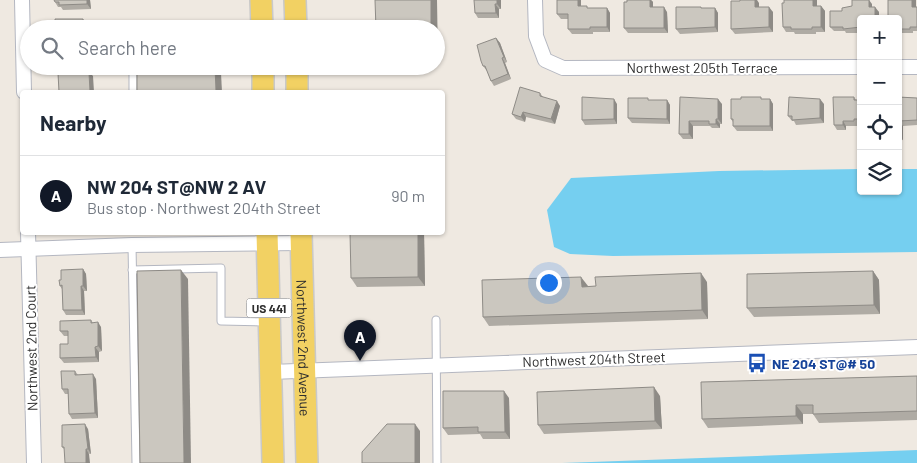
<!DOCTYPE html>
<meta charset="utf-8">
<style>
body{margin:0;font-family:Barlow,sans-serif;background:#f2f2f3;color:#1f2937}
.controls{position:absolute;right:15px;top:15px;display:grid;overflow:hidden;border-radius:5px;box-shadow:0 1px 4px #0004}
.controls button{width:45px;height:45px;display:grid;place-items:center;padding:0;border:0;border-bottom:1px solid #e0e1e3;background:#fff;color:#1f2937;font:25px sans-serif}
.you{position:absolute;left:548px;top:282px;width:18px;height:18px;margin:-12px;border:4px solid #fff;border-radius:50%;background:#1a73e8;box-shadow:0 0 0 8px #1a73e833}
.badge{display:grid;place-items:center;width:32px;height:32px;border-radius:50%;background:#111827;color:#fff;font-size:16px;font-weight:700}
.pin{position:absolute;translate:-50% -41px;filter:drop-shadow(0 1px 2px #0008)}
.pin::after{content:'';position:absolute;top:26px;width:18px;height:15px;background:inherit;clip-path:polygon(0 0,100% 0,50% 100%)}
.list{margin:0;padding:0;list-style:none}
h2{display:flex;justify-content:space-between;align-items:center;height:65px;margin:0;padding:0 20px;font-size:21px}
h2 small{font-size:16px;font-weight:400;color:#747a83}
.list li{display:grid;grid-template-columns:32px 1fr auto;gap:15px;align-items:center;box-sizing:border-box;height:80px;padding:0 20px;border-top:1px solid #e0e1e3}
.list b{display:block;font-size:19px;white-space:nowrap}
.list p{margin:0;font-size:16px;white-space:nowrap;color:#747a83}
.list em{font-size:16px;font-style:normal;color:#747a83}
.icon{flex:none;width:28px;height:28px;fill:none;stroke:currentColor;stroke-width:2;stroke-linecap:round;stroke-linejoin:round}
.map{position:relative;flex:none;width:917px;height:463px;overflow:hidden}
.search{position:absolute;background:#fff;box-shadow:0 1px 4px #0004;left:20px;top:20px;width:425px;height:55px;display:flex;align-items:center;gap:12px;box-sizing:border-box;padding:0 18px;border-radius:28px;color:#747a83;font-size:19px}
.panel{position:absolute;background:#fff;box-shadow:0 1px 4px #0004;left:20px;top:90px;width:425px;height:145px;border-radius:5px}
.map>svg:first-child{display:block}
</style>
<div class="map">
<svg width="917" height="463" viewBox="0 0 917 463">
<rect width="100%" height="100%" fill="#efe9e1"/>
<g fill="#75cff0">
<polygon points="861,169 861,191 898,191 898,169 917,169 917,252 613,256 570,254 554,247 547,210 571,178 719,171"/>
<polygon points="917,450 917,463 562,463 591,462"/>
</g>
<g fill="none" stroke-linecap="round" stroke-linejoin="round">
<defs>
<g id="service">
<polyline points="133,66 133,92"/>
<polyline points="132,245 136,463"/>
<polyline points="132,270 221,268 221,321 267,322"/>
<polyline points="436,320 437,463"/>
</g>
<g id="minor">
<polyline points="22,0 24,92"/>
<polyline points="535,0 536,36 545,60 563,68 861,67"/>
<polyline points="898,67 917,67"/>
<polyline points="28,232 34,463"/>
<polyline points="0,250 132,245 301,243"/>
<polyline points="271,372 917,347"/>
</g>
<g id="primary">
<polyline points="261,0 262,29"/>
<polyline points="295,0 296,29"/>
<polyline points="263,66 263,92"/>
<polyline points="297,66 297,92"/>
<polyline points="267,232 273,463"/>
<path id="s1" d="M 301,232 L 307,463"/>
</g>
</defs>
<use href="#service" stroke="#b4b7c1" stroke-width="9"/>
<use href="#minor" stroke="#b4b7c1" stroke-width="16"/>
<use href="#primary" stroke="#c9c9c9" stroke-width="24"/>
<use href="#service" stroke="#fff" stroke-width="7"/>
<use href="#minor" stroke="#fff" stroke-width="14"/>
<use href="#primary" stroke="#f2d163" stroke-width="21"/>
</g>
<g fill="#afaba4">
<polygon points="90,0 91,9 63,10 61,7 58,7 55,2"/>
<polygon points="501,0 501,9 499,9 499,18 478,18 475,13"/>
<polygon points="581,0 581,6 588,8 607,8 610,13 610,32 593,32 593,34 572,34 568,29 568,19 561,19 557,14"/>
<polygon points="627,0 651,0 653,2 653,7 667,12 668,33 628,33 624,28"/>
<polygon points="789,0 816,0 817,6 821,6 825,11 825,32 816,32 816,34 795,34 794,32 786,32 783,27"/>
<polygon points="916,0 916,7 917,7 917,31 913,31 913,33 898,33 898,19"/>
<polygon points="759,3 759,7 773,12 773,32 735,34 731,29"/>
<polygon points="872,4 872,7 879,12 879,19 861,19 861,33 846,33 845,31 834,31 830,27 842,11"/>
<polygon points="702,8 715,8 718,13 718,32 680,34 676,29"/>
<polygon points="496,38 500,43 507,62 505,63 511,79 494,86 491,81 487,71 483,66"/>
<polygon points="540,93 543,97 560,106 555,124 526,117 525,122 516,119 512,114"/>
<polygon points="680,97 722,104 722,124 720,124 720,128 712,128 710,126 693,126 693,139 683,139 679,134"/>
<polygon points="854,97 856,100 861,100 861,124 857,124 857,126 846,126 846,130 837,130 834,125"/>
<polygon points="898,97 917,98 917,125 903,126 903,140 898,141"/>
<polygon points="763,99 770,99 773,104 773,131 737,131 733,126 733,122 731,119"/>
<polygon points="650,100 667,100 670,105 670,124 632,123 628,118"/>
<polygon points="617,104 617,124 585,125 582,120"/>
<polygon points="824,104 824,123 796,125 794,121 792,121 788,116"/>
<polygon points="424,232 425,286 357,287 351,278"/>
<polygon points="83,269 86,274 87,291 84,291 85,315 66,315 63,310 62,289 60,286 61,280"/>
<polygon points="873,271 879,280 880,314 754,317 747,308"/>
<polygon points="707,282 708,319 489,326 483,317 588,286 588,287"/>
<polygon points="91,320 93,323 101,327 102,351 99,352 99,362 64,363 60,358 68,344 68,336 64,336 60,331"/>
<polygon points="75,371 78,375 96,379 98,418 72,419 69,414 68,394 65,394 62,389"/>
<polygon points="917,376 917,420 819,423 813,414 803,414 803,424 708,428 702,419"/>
<polygon points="660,396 662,429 544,434 538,425"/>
<polygon points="509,398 510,439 483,439 480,434 448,435 443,428"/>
<polygon points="88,429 91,454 65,450 62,447"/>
</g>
<g fill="#8e8b86">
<polygon points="87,0 90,0 91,9 87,4"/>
<polygon points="431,0 437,0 438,59 436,56 436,29 431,29"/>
<polygon points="497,0 501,0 501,9 497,4"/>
<polygon points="578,0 581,0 581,11 578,6"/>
<polygon points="650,0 651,0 653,2 653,12 650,7"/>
<polygon points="755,0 757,0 759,3 759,12 755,7"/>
<polygon points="813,0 817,0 817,11 813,6"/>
<polygon points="869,0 872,4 872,12 869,7"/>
<polygon points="912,0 916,0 916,12 912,7"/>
<polygon points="495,4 499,9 499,18 496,13"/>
<polygon points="821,6 825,11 825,32 821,27"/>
<polygon points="664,7 667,12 668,33 664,28"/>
<polygon points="769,7 773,12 773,32 769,27"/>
<polygon points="875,7 879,12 879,19 875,19"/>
<polygon points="607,8 610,13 610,32 607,27"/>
<polygon points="715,8 718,13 718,32 715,27"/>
<polygon points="83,19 86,24 86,29 83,29"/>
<polygon points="496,38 500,43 507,62 504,57"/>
<polygon points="502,58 505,63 511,79 508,74"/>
<polygon points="215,66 217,66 221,73 222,92 216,92"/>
<polygon points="89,72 93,76 94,92 90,92"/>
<polygon points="614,99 617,104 617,124 614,119"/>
<polygon points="718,99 722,104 722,124 718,119"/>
<polygon points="770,99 773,104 773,131 770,126"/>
<polygon points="820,99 824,104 824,123 820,118"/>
<polygon points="667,100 670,105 670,124 667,119"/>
<polygon points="557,101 560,106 555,124 551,119"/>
<polygon points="523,112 526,117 525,122 521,117"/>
<polygon points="716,119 720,124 720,128 716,124"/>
<polygon points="689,121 693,126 693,139 689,134"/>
<polygon points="843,121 846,126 846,130 843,125"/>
<polygon points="899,121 903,126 903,140 900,136"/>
<polygon points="418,232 424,232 425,286 418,277"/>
<polygon points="83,269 86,274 87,291 83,286"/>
<polygon points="181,270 188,279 191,463 184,463"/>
<polygon points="873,271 879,280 880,314 874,305"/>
<polygon points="701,273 707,282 708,319 702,310"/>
<polygon points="581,277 588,286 588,296 582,287"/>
<polygon points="81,286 84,291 85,315 82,310"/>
<polygon points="98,322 101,327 102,351 98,346"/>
<polygon points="95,347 99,352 99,362 96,357"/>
<polygon points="93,374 96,379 98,418 95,413"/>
<polygon points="654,387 660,396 662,429 655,421"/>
<polygon points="504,391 509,398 510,439 505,432"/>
<polygon points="796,405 803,414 803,424 796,416"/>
<polygon points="85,424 88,429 91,454 88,449"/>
<polygon points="415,424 420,431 420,463 415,463"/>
<polygon points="86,449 89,454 90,463 86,463"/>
</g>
<g fill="#cbc7bf" stroke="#8e8b86">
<polygon points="54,0 87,0 87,4 59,5 59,2 55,2"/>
<polygon points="375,0 431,0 431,29 376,29"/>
<polygon points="474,0 497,0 497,4 495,4 496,13 475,13"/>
<polygon points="557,0 578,0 578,6 587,6 587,8 607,8 607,27 590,27 590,29 568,29 568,14 557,14"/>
<polygon points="627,0 650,0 650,7 664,7 664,28 624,28 624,2 627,2"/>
<polygon points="740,0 755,0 755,7 769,7 769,27 731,29 731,1 740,1"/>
<polygon points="784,0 813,0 813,6 821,6 821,27 812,27 812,29 791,29 791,27 783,27 782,3 784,3"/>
<polygon points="852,0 869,0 869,7 875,7 875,19 861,19 861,27 843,29 843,27 830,27 830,11 842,11 842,8 852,6"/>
<polygon points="888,0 912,0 912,7 917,7 917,27 910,27 910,29 898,29 898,19 888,19"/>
<polygon points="676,7 701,7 701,8 715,8 715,27 676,29"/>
<polygon points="55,19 83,19 83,29 56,29"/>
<polygon points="496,38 504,57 502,58 508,74 491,81 485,66 483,66 481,61 477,45"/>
<polygon points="137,66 215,66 216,92 137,92"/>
<polygon points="89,72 90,92 56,92 59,92 58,73"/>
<polygon points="520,87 540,93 540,96 557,101 551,119 523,112 521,117 512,114"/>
<polygon points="582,97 614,99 614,119 582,120"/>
<polygon points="680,97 718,99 718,119 716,119 716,124 709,124 709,121 689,121 689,134 679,134"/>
<polygon points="741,97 761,97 761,99 770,99 770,126 733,126 733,119 731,119 731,99 741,99"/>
<polygon points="789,97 820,99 820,118 792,120 792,116 788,116"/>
<polygon points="833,97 854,97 854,100 861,100 861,119 854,119 854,121 843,121 843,125 834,125"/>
<polygon points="898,97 917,98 917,120 899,121 900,136 898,136"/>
<polygon points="628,98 648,98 648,100 667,100 667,119 628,118"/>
<polygon points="350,232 418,232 418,277 351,278"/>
<polygon points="83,269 83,286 81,286 82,310 63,310 62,285 60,286 59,280 61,280 61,270"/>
<polygon points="181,270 184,463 140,463 137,271"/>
<polygon points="873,271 874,305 747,308 747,274"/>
<polygon points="701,273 702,310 483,317 482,280 581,277 582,287 596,286 595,277"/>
<polygon points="91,320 91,323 98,322 98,346 95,347 96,357 60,358 60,344 68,344 68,331 60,331 60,321"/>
<polygon points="61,371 75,371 75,375 93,374 95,413 69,414 68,389 62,389"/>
<polygon points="917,376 917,411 813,414 813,405 796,405 796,416 702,419 701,382"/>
<polygon points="654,387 655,421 538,425 537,392"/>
<polygon points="443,391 504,391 505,432 478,432 478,427 443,428"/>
<polygon points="85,424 88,449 86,449 86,463 65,463 64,447 62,447 62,425"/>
<polygon points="387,424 415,424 415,463 362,463 362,452"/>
</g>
<defs>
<symbol id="bus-bare" viewBox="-9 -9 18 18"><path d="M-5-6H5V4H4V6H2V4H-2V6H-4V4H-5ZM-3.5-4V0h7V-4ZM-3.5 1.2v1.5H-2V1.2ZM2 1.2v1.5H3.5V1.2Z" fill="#1a4fb4" stroke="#fff" stroke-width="2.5" paint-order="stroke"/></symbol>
</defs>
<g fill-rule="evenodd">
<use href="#bus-bare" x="743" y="349" width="28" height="28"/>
</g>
<g text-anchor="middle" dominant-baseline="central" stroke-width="4" stroke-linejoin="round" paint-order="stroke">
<rect fill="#fff" stroke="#6d6d6d" stroke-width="1" x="246.5" y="298.5" width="45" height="19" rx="4"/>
<g font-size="12" font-weight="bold" fill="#2e2e2e">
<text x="269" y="308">US 441</text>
</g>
<g font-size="14" fill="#2e2e2e" stroke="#fff">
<text x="702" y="67">Northwest 205th Terrace</text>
<text transform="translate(31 348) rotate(-91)">Northwest 2nd Court</text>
<text stroke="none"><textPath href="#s1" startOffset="116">Northwest 2nd Avenue</textPath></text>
<text transform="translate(594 359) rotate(-2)">Northwest 204th Street</text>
</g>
<g font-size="14" font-weight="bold" fill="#164399" stroke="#fff" text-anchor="start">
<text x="772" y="363">NE 204 ST@# 50</text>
</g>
</g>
</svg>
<div class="controls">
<button>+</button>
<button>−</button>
<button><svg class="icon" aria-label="locate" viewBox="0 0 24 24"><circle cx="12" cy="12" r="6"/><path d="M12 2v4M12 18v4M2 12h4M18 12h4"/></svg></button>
<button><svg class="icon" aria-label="layers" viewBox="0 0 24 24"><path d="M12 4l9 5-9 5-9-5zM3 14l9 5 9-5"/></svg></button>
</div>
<div class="you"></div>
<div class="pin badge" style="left:360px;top:361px">A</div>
<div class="search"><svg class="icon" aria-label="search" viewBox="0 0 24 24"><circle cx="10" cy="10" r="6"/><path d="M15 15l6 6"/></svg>Search here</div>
<section class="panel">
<h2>Nearby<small></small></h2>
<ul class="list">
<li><span class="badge">A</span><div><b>NW 204 ST@NW 2 AV</b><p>Bus stop · Northwest 204th Street</p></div><em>90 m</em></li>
</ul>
</section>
</div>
